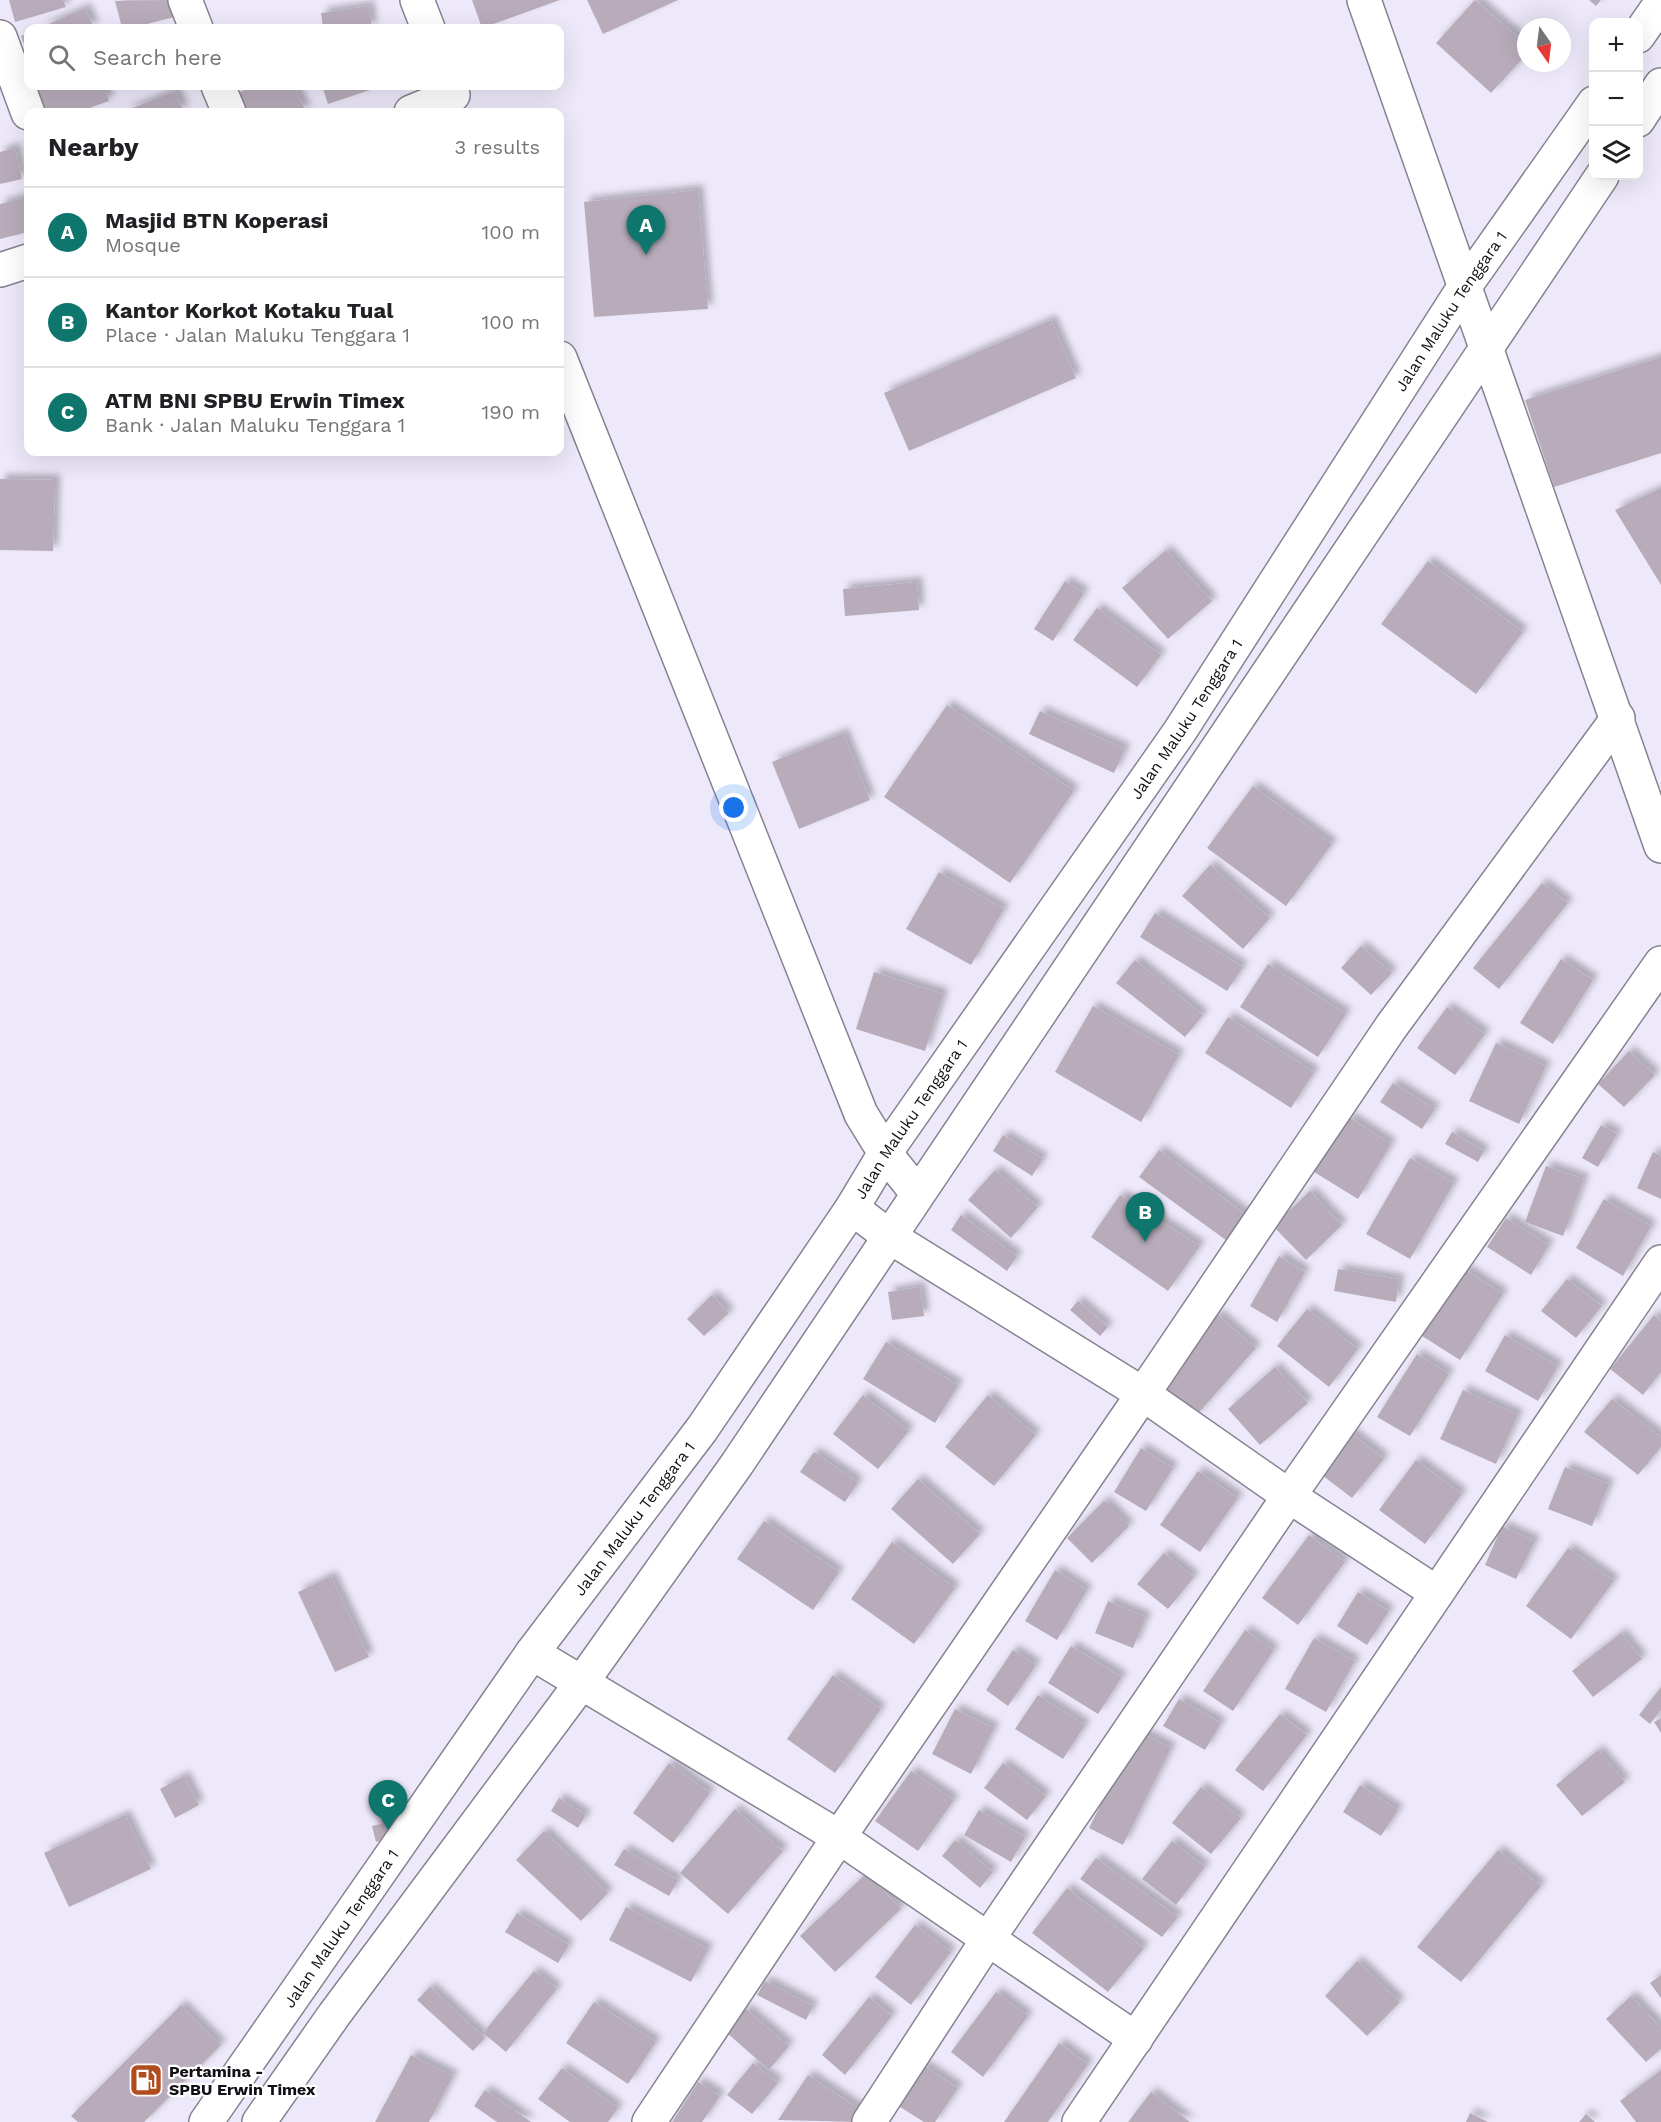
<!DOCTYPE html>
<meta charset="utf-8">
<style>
body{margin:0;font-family:"Work Sans",sans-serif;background:#f2f2f2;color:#202124}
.controls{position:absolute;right:18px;top:18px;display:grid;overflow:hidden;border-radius:12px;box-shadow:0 6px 24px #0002}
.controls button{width:54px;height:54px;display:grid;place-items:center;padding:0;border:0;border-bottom:2px solid #e0e0e0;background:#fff;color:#202124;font:30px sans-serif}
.compass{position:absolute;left:1517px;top:18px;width:54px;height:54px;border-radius:50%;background:#fff;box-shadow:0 6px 24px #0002;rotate:166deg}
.you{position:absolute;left:734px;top:808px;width:21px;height:21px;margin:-15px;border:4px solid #fff;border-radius:50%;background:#1a73e8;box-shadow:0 0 0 9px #1a73e833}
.badge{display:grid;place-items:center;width:39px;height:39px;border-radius:50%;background:#0f766e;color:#fff;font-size:20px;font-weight:700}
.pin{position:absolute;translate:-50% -50px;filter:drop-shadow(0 2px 3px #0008)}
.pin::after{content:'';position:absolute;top:32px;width:21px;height:18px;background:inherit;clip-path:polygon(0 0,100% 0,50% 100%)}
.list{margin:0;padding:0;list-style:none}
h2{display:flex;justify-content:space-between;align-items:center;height:78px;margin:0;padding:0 24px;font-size:26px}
h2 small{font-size:20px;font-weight:400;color:#757577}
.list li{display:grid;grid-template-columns:39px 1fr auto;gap:18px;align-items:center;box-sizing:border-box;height:90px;padding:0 24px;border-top:2px solid #e0e0e0}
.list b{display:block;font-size:22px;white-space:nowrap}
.list p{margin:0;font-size:20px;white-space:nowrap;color:#757577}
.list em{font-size:20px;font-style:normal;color:#757577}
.icon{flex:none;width:33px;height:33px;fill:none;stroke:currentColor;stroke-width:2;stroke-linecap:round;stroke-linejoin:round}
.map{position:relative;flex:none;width:1661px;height:2122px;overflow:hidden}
.search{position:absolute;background:#fff;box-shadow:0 6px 24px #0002;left:24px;top:24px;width:540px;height:66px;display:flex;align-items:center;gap:15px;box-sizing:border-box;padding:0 21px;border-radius:12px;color:#757577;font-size:22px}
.panel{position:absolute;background:#fff;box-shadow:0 6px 24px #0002;left:24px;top:108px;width:540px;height:348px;border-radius:12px}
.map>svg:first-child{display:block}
</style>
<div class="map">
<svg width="1661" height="2122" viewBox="0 0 1661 2122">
<defs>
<filter id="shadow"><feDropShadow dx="5.5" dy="-5.5" stdDeviation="3" flood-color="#0004"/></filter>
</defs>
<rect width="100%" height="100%" fill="#eee9fa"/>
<g fill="#b8acba" filter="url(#shadow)">
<polygon points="9,0 63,0 66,7 15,22"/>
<polygon points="174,0 178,16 132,28 122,28 115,1"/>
<polygon points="472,0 560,0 482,28"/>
<polygon points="587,0 678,0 603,34"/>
<polygon points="1475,0 1526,44 1526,55 1491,93 1436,43"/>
<polygon points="1589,0 1601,0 1596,6"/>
<polygon points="369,6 372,28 323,28 321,13"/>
<polygon points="85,8 94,28 39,28"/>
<polygon points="28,33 28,55 21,36"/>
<polygon points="28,86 104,86 109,101 78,112 32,112"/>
<polygon points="255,86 294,86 306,112 246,112 237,93"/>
<polygon points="322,86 382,86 328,104"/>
<polygon points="175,91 184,112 123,112"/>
<polygon points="15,148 22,179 0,184 0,152"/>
<polygon points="698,190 708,309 594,317 584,202"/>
<polygon points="28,197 28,232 0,239 0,204"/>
<polygon points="1051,320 1076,378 909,451 884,393"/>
<polygon points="1661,357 1661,453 1554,487 1525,400"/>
<polygon points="0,479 55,480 53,551 0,550"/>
<polygon points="1661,488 1661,585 1615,510"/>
<polygon points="1166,550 1212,601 1168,639 1122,588"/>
<polygon points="1428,561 1523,632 1476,694 1381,624"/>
<polygon points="1065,581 1084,593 1053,641 1034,629"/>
<polygon points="917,582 919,610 845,616 843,589"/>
<polygon points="1097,608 1161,655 1137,687 1073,640"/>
<polygon points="947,705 1074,791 1010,883 884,797"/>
<polygon points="1040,711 1125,749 1114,773 1029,734"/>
<polygon points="843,733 870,800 799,829 772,762"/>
<polygon points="1253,786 1332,844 1286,906 1207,848"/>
<polygon points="1210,865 1270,918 1243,949 1182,896"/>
<polygon points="939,872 1004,909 971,965 906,929"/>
<polygon points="1542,883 1568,903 1499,989 1473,968"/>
<polygon points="1155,913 1243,967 1227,991 1140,937"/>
<polygon points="1361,946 1392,973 1371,995 1341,968"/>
<polygon points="1561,959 1593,980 1553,1044 1520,1023"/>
<polygon points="1135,960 1203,1015 1185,1037 1116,983"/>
<polygon points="1268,964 1346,1014 1318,1057 1240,1007"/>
<polygon points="874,972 943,994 925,1051 856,1029"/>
<polygon points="1093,1006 1179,1055 1141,1122 1055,1072"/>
<polygon points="1447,1007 1485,1034 1455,1075 1417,1048"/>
<polygon points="1228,1017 1314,1072 1291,1108 1205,1053"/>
<polygon points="1496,1043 1546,1066 1519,1124 1469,1101"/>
<polygon points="1629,1051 1655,1075 1624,1107 1598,1084"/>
<polygon points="1393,1083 1435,1109 1422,1129 1380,1102"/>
<polygon points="1349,1117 1391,1144 1358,1199 1314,1172"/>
<polygon points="1601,1125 1617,1134 1598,1167 1582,1158"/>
<polygon points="1452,1132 1484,1151 1478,1162 1445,1144"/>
<polygon points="1003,1135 1043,1159 1032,1176 993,1151"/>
<polygon points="1159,1150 1253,1220 1234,1246 1139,1177"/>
<polygon points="1653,1152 1661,1156 1661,1199 1637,1188"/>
<polygon points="1410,1158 1454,1183 1410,1259 1366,1234"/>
<polygon points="1546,1166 1584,1179 1563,1236 1525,1222"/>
<polygon points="995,1170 1038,1207 1011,1238 968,1200"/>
<polygon points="1310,1191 1342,1225 1306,1260 1273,1226"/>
<polygon points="1120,1195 1200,1246 1168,1291 1091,1237"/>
<polygon points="1604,1199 1651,1226 1623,1276 1576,1248"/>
<polygon points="961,1215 1017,1256 1007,1271 951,1230"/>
<polygon points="1506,1218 1549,1245 1531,1275 1487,1247"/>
<polygon points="1279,1256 1305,1272 1277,1322 1250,1306"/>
<polygon points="1338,1269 1399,1279 1396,1302 1334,1291"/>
<polygon points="1464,1269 1503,1294 1460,1360 1422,1336"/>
<polygon points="1567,1279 1602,1306 1576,1338 1541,1311"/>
<polygon points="920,1287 924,1316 892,1320 888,1292"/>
<polygon points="712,1295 729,1313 704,1336 687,1319"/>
<polygon points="1078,1301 1108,1327 1100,1336 1070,1310"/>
<polygon points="1307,1309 1358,1349 1329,1387 1277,1346"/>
<polygon points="1217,1314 1256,1348 1195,1417 1156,1383"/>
<polygon points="1654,1315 1661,1321 1661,1372 1643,1395 1610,1369"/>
<polygon points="1505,1335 1558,1366 1538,1401 1485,1371"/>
<polygon points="886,1342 958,1385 935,1423 863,1379"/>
<polygon points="1417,1354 1449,1374 1410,1436 1377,1417"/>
<polygon points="1275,1367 1308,1403 1260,1445 1228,1409"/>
<polygon points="1463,1390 1518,1415 1496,1464 1440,1439"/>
<polygon points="863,1395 909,1431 878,1469 833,1434"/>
<polygon points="988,1395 1036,1435 994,1486 945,1447"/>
<polygon points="1612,1399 1661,1437 1661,1447 1638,1475 1584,1432"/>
<polygon points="1350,1432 1384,1459 1352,1498 1318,1472"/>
<polygon points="1141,1448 1173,1468 1146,1511 1114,1492"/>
<polygon points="814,1452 858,1482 845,1502 800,1472"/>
<polygon points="1416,1460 1462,1494 1425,1544 1379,1510"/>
<polygon points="1565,1467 1609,1484 1592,1526 1548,1509"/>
<polygon points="1198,1471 1238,1498 1200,1552 1160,1525"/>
<polygon points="918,1479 980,1534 953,1564 891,1509"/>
<polygon points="1104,1501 1129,1526 1092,1563 1067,1538"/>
<polygon points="764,1521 839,1572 813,1610 737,1559"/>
<polygon points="1502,1526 1535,1541 1516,1579 1485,1565"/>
<polygon points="1309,1535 1345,1562 1298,1625 1262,1598"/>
<polygon points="892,1542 955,1588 914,1644 851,1599"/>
<polygon points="1568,1548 1614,1581 1571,1639 1526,1606"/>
<polygon points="1164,1553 1194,1577 1168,1609 1137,1584"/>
<polygon points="1055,1570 1087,1590 1057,1640 1025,1621"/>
<polygon points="331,1576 369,1657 335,1672 298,1592"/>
<polygon points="1358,1592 1389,1611 1367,1645 1337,1626"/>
<polygon points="1108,1601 1146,1617 1133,1648 1095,1633"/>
<polygon points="1245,1630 1274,1650 1233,1711 1203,1691"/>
<polygon points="1621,1633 1642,1659 1593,1697 1572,1671"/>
<polygon points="1314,1638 1355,1661 1326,1712 1285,1689"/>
<polygon points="1071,1646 1122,1677 1098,1714 1048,1683"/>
<polygon points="1013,1650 1036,1665 1008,1706 986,1690"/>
<polygon points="833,1675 881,1709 835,1773 787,1739"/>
<polygon points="1661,1687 1661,1710 1650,1724 1639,1715"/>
<polygon points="1038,1695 1085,1725 1063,1759 1015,1729"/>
<polygon points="1179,1699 1221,1723 1205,1750 1163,1726"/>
<polygon points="955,1709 994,1728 971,1774 932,1754"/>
<polygon points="1280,1714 1307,1735 1263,1791 1235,1770"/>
<polygon points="1661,1718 1661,1733 1654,1722"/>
<polygon points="1138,1731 1171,1748 1123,1845 1089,1828"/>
<polygon points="1598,1750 1625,1782 1582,1816 1556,1785"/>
<polygon points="669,1763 710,1793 673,1843 633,1813"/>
<polygon points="1003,1763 1046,1796 1027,1820 984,1788"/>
<polygon points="911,1771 954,1800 918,1851 875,1821"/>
<polygon points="184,1776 199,1805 175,1818 160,1789"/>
<polygon points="1360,1785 1398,1810 1381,1836 1343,1812"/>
<polygon points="1201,1787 1241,1818 1211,1854 1172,1823"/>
<polygon points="559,1798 586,1815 578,1828 551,1811"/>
<polygon points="735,1809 783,1851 728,1914 680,1873"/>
<polygon points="979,1810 1025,1837 1011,1862 964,1835"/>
<polygon points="125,1815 151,1869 69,1907 44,1853"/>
<polygon points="400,1819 404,1834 376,1842 372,1826"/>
<polygon points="544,1831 608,1893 581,1921 516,1860"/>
<polygon points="955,1840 993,1872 980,1888 942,1856"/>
<polygon points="1172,1841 1205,1867 1176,1905 1142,1879"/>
<polygon points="624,1849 678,1880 669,1896 614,1865"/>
<polygon points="1498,1850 1541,1886 1461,1982 1417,1947"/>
<polygon points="1096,1858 1178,1917 1162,1937 1080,1879"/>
<polygon points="867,1873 901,1909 835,1972 800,1936"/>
<polygon points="1067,1888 1144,1948 1108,1992 1032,1933"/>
<polygon points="626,1907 708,1949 691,1982 609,1940"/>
<polygon points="517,1913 569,1945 558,1963 505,1932"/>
<polygon points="915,1925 951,1952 911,2005 875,1977"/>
<polygon points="1357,1961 1400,2002 1367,2036 1325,1996"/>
<polygon points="534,1971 557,1989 506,2052 483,2033"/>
<polygon points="1661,1975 1661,1998 1650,1983"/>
<polygon points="765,1981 813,2006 806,2020 757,1995"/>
<polygon points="430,1987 485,2038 473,2051 417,2000"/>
<polygon points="996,1992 1028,2016 983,2077 951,2052"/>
<polygon points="1631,1996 1661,2028 1661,2049 1646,2062 1606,2019"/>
<polygon points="869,1997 892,2016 845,2075 822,2055"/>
<polygon points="594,2002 656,2042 628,2084 566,2043"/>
<polygon points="181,2005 221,2045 144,2122 78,2122 71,2116"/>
<polygon points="746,2009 789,2046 769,2070 726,2032"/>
<polygon points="1059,2043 1088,2064 1048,2122 1004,2122"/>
<polygon points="411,2055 453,2076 429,2122 375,2122"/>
<polygon points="753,2063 778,2083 752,2114 727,2095"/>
<polygon points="923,2065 958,2088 935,2122 924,2122 897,2105"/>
<polygon points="562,2068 618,2108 608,2122 570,2122 538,2099"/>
<polygon points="1661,2070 1661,2122 1636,2122 1620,2101"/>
<polygon points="808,2075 864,2112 857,2122 778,2120"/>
<polygon points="698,2082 720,2096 702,2122 672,2122"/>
<polygon points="485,2090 531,2122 497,2122 474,2106"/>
<polygon points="1151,2092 1190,2122 1128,2122"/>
<polygon points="1470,2113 1488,2122 1466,2122"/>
<polygon points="1586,2114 1595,2122 1579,2122"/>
</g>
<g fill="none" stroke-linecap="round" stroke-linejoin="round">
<defs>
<g id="minor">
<polyline points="185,0 196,28"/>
<polyline points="417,0 428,28"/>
<polyline points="1364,0 1661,846"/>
<polyline points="0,37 28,113"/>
<polyline points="218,86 229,112"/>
<polyline points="411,112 453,95"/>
<polyline points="0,270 28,261"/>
<polyline points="560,358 861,1114 885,1153 917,1193"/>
<polyline points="1618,718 1391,1027 1143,1394 1289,1496 1661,963"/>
<polyline points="852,1208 890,1237 1143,1394 839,1837 988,1939 869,2122"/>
<polyline points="532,1653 839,1837 649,2122"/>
<polyline points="1136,2039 988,1939 1289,1496 1437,1593"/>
<polyline points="1079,2122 1661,1262"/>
</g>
<g id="major">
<polyline points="1638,36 1661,3"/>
<polyline points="1638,120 1661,85"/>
<path id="s1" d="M 206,2122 L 532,1653 L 702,1429 L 852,1208 L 885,1153 L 1180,731 L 1463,289 L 1594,103"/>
<polyline points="259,2122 334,2015 582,1682 737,1464 1602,176"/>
</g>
</defs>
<use href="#minor" stroke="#878291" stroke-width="36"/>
<use href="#major" stroke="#878291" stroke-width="36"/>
<use href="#minor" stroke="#fff" stroke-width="33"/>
<use href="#major" stroke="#fff" stroke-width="33"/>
</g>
<defs>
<symbol id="fuel-square" viewBox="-11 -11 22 22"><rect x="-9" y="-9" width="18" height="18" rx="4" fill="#b14c1c" stroke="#fff"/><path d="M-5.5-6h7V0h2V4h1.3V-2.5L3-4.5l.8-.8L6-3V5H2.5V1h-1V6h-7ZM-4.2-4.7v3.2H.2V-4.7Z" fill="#fff"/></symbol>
</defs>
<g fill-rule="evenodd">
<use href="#fuel-square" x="127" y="2061" width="38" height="38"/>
</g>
<g text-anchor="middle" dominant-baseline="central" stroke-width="4.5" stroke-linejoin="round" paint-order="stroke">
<g font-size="16" fill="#121016" stroke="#fff">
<text stroke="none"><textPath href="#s1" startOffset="2198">Jalan Maluku Tenggara 1</textPath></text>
<text stroke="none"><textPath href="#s1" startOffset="1712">Jalan Maluku Tenggara 1</textPath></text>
<text stroke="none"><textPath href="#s1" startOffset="1226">Jalan Maluku Tenggara 1</textPath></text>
<text stroke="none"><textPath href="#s1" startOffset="740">Jalan Maluku Tenggara 1</textPath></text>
<text stroke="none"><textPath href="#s1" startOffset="236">Jalan Maluku Tenggara 1</textPath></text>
</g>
<g font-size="16" font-weight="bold" fill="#121016" stroke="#fff" text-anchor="start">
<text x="169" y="2071">Pertamina -<tspan x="169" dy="18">SPBU Erwin Timex</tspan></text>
</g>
</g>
</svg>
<div class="controls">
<button>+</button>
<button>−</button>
<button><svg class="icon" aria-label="layers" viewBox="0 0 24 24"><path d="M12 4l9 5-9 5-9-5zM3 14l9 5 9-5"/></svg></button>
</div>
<svg class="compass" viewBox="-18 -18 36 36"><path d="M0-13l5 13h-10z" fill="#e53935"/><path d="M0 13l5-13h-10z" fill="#757577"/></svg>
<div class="you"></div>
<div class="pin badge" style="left:646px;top:255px">A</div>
<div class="pin badge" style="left:1145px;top:1242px">B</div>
<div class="pin badge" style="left:388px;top:1830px">C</div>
<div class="search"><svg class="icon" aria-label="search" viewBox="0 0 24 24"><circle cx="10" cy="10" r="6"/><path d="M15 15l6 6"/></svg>Search here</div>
<section class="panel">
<h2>Nearby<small>3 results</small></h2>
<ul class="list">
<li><span class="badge">A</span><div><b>Masjid BTN Koperasi</b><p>Mosque</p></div><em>100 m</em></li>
<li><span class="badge">B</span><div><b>Kantor Korkot Kotaku Tual</b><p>Place · Jalan Maluku Tenggara 1</p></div><em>100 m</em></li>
<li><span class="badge">C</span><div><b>ATM BNI SPBU Erwin Timex</b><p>Bank · Jalan Maluku Tenggara 1</p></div><em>190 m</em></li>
</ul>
</section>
</div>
